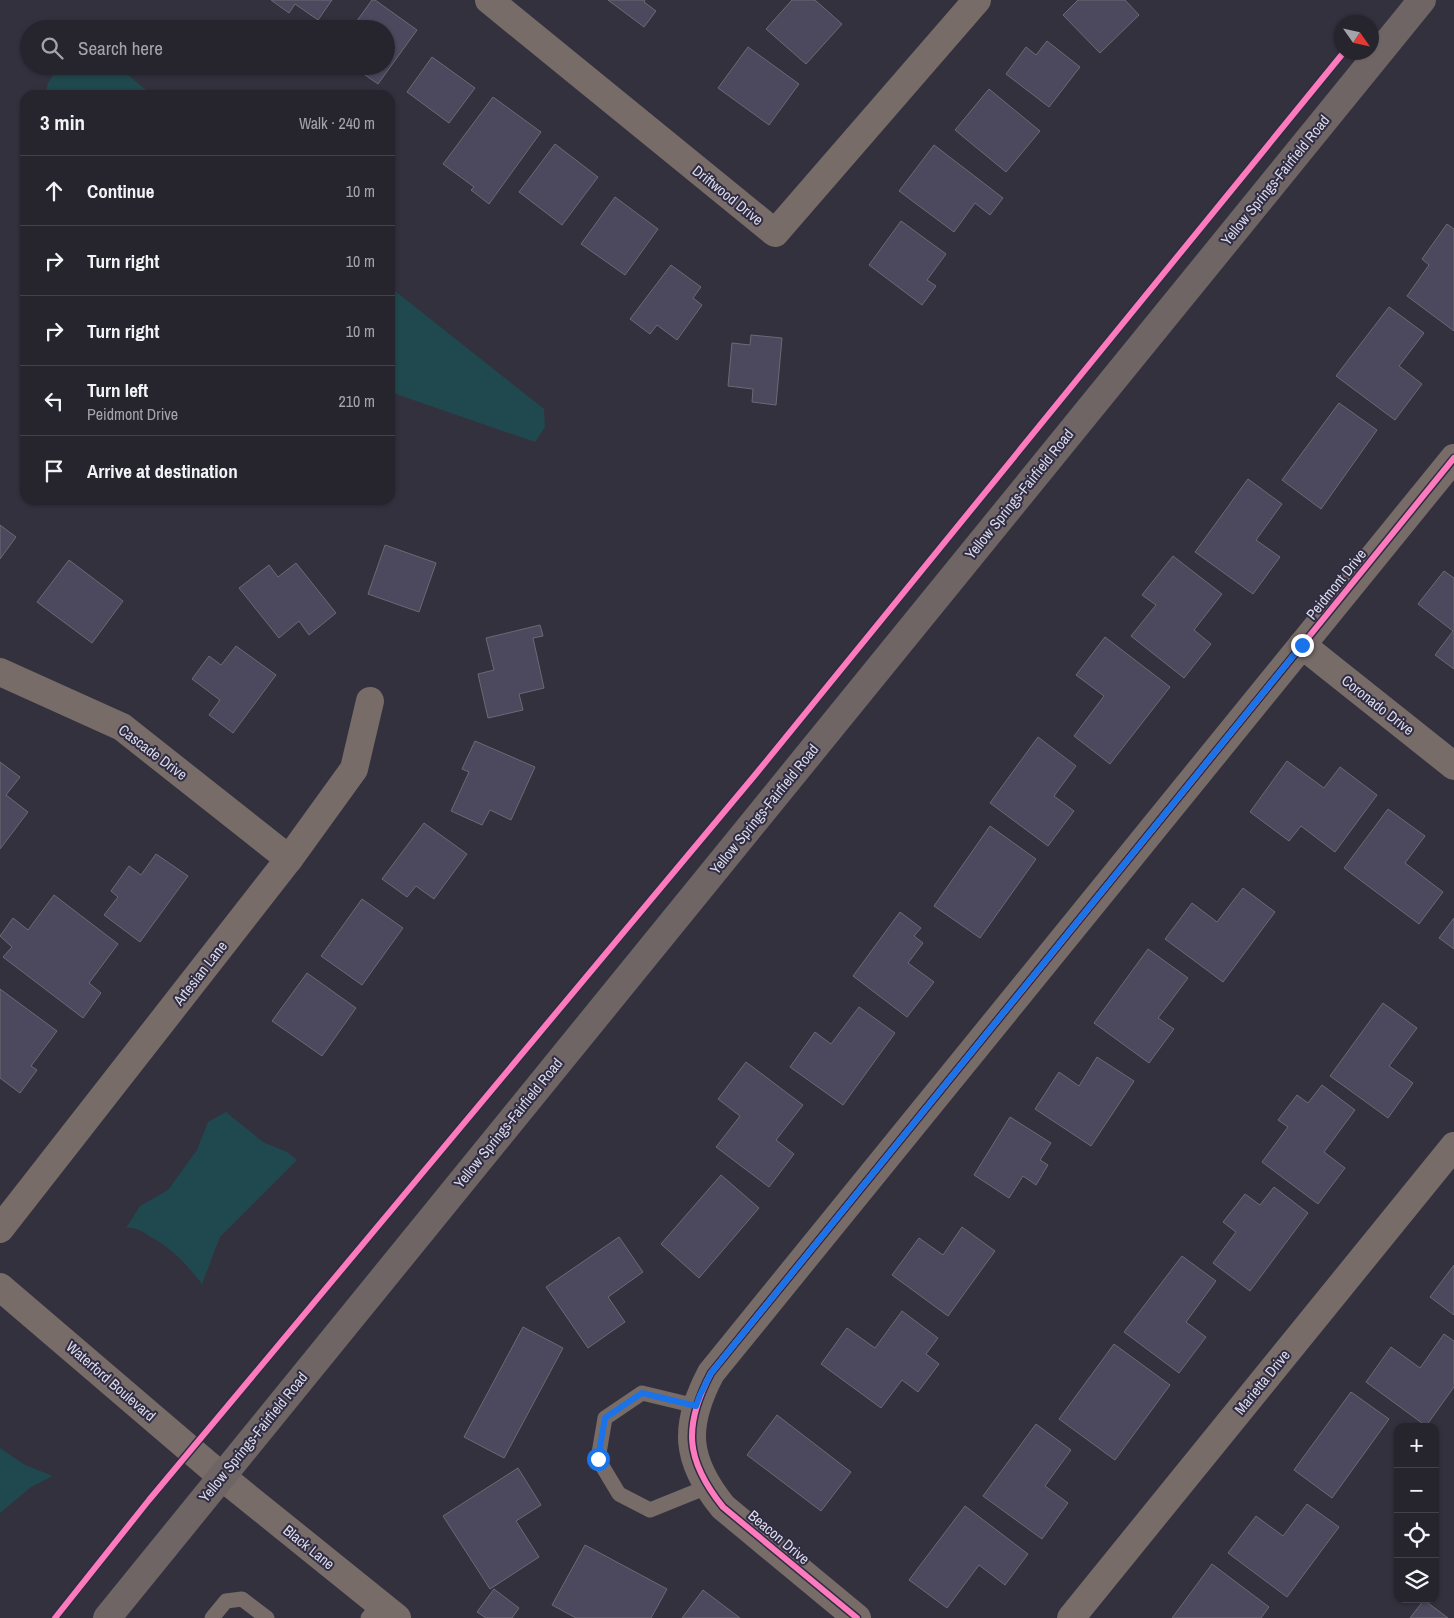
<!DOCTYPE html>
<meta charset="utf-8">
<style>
body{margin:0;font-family:"Archivo Narrow",sans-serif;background:#32313a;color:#f1f3f6}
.controls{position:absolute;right:15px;bottom:15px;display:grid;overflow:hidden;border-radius:10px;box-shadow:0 1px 4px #0004}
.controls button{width:45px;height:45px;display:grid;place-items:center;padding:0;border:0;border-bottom:1px solid #42424a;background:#26252e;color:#f1f3f6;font:25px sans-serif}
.compass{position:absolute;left:1334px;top:15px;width:45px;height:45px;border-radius:50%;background:#26252e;box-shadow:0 1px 4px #0004;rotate:124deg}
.stop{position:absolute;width:15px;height:15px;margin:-11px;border:4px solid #1a73e8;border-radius:50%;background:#fff}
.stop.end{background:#1a73e8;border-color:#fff;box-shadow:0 1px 5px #0008}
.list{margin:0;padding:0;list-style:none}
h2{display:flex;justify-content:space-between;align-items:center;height:65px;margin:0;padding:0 20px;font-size:21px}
h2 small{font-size:16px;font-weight:400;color:#a4a5aa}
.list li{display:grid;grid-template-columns:32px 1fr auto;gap:15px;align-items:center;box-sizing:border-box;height:70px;padding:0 20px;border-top:1px solid #42424a}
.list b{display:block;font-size:19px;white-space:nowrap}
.list p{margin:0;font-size:16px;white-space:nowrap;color:#a4a5aa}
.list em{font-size:16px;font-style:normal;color:#a4a5aa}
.icon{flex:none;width:28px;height:28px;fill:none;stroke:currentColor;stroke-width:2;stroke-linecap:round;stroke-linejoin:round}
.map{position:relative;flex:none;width:1454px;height:1618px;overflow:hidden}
.search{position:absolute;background:#26252e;box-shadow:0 1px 4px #0004;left:20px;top:20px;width:375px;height:55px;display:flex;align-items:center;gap:12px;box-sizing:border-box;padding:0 18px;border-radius:28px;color:#a4a5aa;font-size:19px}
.panel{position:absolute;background:#26252e;box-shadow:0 1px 4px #0004;left:20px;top:90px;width:375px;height:415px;border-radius:15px}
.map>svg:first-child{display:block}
</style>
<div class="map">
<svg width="1454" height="1618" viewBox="0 0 1454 1618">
<rect width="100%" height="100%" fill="#33313e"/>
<g fill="#20484f">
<polygon points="59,66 117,66 152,95 45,95 48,83"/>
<polygon points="390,287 544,409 545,427 535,442 390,392"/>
<path d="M 226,1112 L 263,1142 L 287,1152 L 297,1160 L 220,1237 L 202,1284 C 186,1264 174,1250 151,1237 C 142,1232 137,1227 126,1228 L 140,1206 L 168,1190 L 197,1150 L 208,1122 Z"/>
<polygon points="0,1448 25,1465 53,1476 31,1487 0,1513"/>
</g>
<g fill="#4c485d" stroke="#6b6a75">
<polygon points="271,0 332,0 318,20 295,4 289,13"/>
<polygon points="372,0 375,0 417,30 378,84 355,68 357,66 386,66 386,29 351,29"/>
<polygon points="608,0 645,0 644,2 656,11 644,27"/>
<polygon points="792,0 815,0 842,24 806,64 766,29"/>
<polygon points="1078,0 1125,0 1139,15 1100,53 1063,15"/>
<polygon points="1047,41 1080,67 1049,107 1006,74 1026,47 1036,55"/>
<polygon points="748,47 799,84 769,125 718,88"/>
<polygon points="432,57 475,88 449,123 407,92"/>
<polygon points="989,89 1040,131 1006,172 955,130"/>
<polygon points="493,97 541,132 489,204 471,190 474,187 443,164"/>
<polygon points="555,144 598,177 562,225 519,192"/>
<polygon points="934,145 1003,198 990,215 975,203 954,232 899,191"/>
<polygon points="615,197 658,229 625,275 581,244"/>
<polygon points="901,221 946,254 927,280 936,286 922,305 869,265"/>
<polygon points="1447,224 1454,229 1454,331 1407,296 1429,265 1422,259"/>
<polygon points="671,265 701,287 693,298 702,305 677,340 657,325 650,334 630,319"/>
<polygon points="1389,307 1424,333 1399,366 1422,384 1395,420 1336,376"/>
<polygon points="751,335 782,338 776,405 752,402 753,389 728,386 732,343 750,345"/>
<polygon points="1339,403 1377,430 1321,509 1282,480"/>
<polygon points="1248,479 1282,504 1256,540 1280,557 1253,594 1195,552"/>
<polygon points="0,525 16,537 0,559"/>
<polygon points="385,545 436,563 419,612 368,594"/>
<polygon points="1173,556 1222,594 1194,630 1211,644 1184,678 1131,636 1156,605 1142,595"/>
<polygon points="69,560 123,601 92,643 37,602"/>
<polygon points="296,563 336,613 309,635 299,621 279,638 239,588 269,565 278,577"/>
<polygon points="1444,571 1454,578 1454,669 1435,655 1453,631 1418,604"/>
<polygon points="540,625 543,636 533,638 544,688 519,694 523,710 488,718 478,674 494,670 486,638"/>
<polygon points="1105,637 1170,687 1110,764 1074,736 1104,696 1076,675"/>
<polygon points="236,646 276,675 233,733 209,715 220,700 192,679 209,656 221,665"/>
<polygon points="1038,737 1076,766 1054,796 1074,811 1048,846 990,803"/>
<polygon points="475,741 535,767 511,820 490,810 482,825 451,811 469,772 462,769"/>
<polygon points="1287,761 1324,788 1340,767 1377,795 1335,852 1301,826 1289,841 1250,812"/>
<polygon points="0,762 20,777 6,795 28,812 0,849"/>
<polygon points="1388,809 1425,836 1405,863 1443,892 1419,924 1344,868"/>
<polygon points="424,823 467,854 434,899 416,886 407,897 382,879"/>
<polygon points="990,826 1036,859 980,938 934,906"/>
<polygon points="156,854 188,876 140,942 104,915 118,897 111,891 129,866 141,875"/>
<polygon points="1243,888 1275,912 1223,982 1165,939 1192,903 1217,922"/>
<polygon points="54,895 118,944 89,983 101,993 83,1018 3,957 12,947 0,936 13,918 28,930"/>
<polygon points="362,899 403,928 362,985 321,956"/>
<polygon points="900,912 921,928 914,936 923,943 908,963 934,982 907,1017 853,976"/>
<polygon points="1454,918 1454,949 1439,938"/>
<polygon points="1148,949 1188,978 1158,1018 1174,1029 1149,1063 1094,1023"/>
<polygon points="307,973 356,1008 322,1056 272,1021"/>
<polygon points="0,989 57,1031 31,1066 37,1070 20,1093 0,1078"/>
<polygon points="1383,1003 1417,1028 1389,1066 1413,1083 1388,1118 1330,1076"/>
<polygon points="859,1007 895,1033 843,1105 790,1067 815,1032 831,1044"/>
<polygon points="1097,1057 1134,1081 1091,1146 1035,1109 1059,1072 1079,1086"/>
<polygon points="746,1062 803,1105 776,1140 794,1154 769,1187 716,1147 740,1116 718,1099"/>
<polygon points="1322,1085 1355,1110 1324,1152 1345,1168 1318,1204 1262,1162 1288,1127 1278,1120 1297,1095 1308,1103"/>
<polygon points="1010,1117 1051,1143 1040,1160 1048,1165 1036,1185 1023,1176 1009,1198 974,1175"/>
<polygon points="721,1175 759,1208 699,1278 661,1244"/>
<polygon points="1274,1187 1308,1213 1250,1291 1213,1263 1236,1232 1223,1222 1245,1194 1260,1205"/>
<polygon points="962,1227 995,1251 948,1316 892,1275 919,1238 943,1255"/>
<polygon points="619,1237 643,1272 608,1297 625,1322 588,1348 546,1287"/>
<polygon points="1182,1256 1216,1281 1186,1322 1206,1337 1179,1373 1124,1332"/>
<polygon points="1454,1265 1454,1315 1430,1297"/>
<polygon points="902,1311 938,1338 926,1354 939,1364 918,1392 902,1380 881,1408 821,1364 847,1328 875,1348"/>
<polygon points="523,1327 563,1348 504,1458 464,1437"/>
<polygon points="1444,1334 1454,1341 1454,1387 1426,1426 1366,1382 1391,1347 1420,1368"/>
<polygon points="1114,1344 1170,1385 1115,1460 1059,1419"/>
<polygon points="1351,1392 1389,1419 1332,1498 1294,1470"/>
<polygon points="777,1415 851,1472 821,1511 747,1455"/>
<polygon points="1036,1424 1071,1450 1045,1486 1068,1503 1042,1539 983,1496"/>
<polygon points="518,1468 541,1505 516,1521 539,1557 490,1589 443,1516"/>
<polygon points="1307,1504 1339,1527 1287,1597 1228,1553 1256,1516 1283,1536"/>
<polygon points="965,1506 1028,1554 1005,1585 979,1565 947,1608 909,1580"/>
<polygon points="585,1545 667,1589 651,1618 576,1618 552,1605"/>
<polygon points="1212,1564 1269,1607 1261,1618 1172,1618"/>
<polygon points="494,1589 519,1608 512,1618 486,1618 477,1612"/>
<polygon points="703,1590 740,1618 682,1618"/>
<polygon points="1424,1600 1448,1618 1410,1618"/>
</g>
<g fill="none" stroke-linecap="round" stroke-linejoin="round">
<g stroke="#786c68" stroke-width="15">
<polyline points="696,1406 642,1393 605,1418 598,1459 619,1494 650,1510 707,1487"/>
<polyline points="212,1618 226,1601 242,1599 267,1618"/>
<polyline points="368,1618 380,1604"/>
</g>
<g stroke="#786c68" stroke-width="28">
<polyline points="489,0 775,233 977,0"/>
<polyline points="1302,645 1454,766"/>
<polyline points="0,672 122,727 289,859"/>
<polyline points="0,1229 289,859 354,769 370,701"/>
<polyline points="0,1287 221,1476"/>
<path d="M 857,1618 L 723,1507 C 685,1460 683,1426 711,1373 L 1454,458"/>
<polyline points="1071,1618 1454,1146"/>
</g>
<polyline stroke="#786c68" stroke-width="28" points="221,1476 397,1618"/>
<polyline stroke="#706565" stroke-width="28" points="107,1618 1422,0"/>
<defs>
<g id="cycleway">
<polyline points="55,1618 149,1500 755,775 1344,52"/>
<path d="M 857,1618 L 723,1507 C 685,1460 683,1426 711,1373 L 1454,458"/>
</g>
</defs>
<use href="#cycleway" stroke="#2f2c43" stroke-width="9"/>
<use href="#cycleway" stroke="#fd7abc" stroke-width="6"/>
</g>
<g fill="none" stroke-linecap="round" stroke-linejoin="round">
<polyline stroke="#1a73e8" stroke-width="6" points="598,1459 605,1418 642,1393 696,1406 700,1395 711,1373 1302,645"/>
</g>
<g text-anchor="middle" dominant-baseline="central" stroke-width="4" stroke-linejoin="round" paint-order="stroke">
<g font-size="15" fill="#dcdbea" stroke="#2f2c43">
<text transform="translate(1275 180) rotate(-51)">Yellow Springs-Fairfield Road</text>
<text transform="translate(728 195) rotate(39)">Driftwood Drive</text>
<text transform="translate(1019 494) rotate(-51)">Yellow Springs-Fairfield Road</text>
<text transform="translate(1336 584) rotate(-51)">Peidmont Drive</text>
<text transform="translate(1378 705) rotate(38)">Coronado Drive</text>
<text transform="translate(153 752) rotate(37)">Cascade Drive</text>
<text transform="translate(764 809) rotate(-51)">Yellow Springs-Fairfield Road</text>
<text transform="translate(200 973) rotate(-52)">Artesian Lane</text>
<text transform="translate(508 1123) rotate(-51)">Yellow Springs-Fairfield Road</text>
<text transform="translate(111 1381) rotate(41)">Waterford Boulevard</text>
<text transform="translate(1262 1382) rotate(-51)">Marietta Drive</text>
<text transform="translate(253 1437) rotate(-51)">Yellow Springs-Fairfield Road</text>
<text transform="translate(779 1537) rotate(40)">Beacon Drive</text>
<text transform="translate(309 1547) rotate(39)">Black Lane</text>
</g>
</g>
</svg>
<div class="controls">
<button>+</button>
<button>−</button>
<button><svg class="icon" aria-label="locate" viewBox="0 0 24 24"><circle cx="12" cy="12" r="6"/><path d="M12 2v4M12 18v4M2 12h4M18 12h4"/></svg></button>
<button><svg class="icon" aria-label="layers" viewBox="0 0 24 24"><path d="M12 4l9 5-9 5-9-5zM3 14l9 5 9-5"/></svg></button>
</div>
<svg class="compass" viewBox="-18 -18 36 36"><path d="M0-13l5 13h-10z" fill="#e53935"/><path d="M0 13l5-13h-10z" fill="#a4a5aa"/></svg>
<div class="stop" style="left:598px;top:1459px"></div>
<div class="stop end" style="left:1302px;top:645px"></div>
<div class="search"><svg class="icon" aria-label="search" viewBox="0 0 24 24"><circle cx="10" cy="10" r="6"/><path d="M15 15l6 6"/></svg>Search here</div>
<section class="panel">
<h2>3 min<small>Walk · 240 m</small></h2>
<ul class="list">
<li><svg class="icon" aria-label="ahead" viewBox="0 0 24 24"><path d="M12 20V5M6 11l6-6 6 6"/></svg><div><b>Continue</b></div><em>10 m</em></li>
<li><svg class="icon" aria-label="right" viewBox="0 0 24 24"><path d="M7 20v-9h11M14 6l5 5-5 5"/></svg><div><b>Turn right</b></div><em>10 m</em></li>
<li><svg class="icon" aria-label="right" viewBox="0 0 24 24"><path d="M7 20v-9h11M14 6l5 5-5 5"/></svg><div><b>Turn right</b></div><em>10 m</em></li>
<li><svg class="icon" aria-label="left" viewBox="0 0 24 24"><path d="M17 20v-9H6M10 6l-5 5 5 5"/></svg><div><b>Turn left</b><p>Peidmont Drive</p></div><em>210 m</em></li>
<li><svg class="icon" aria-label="arrive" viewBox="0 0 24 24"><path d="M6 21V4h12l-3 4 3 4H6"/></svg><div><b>Arrive at destination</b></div></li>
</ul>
</section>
</div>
